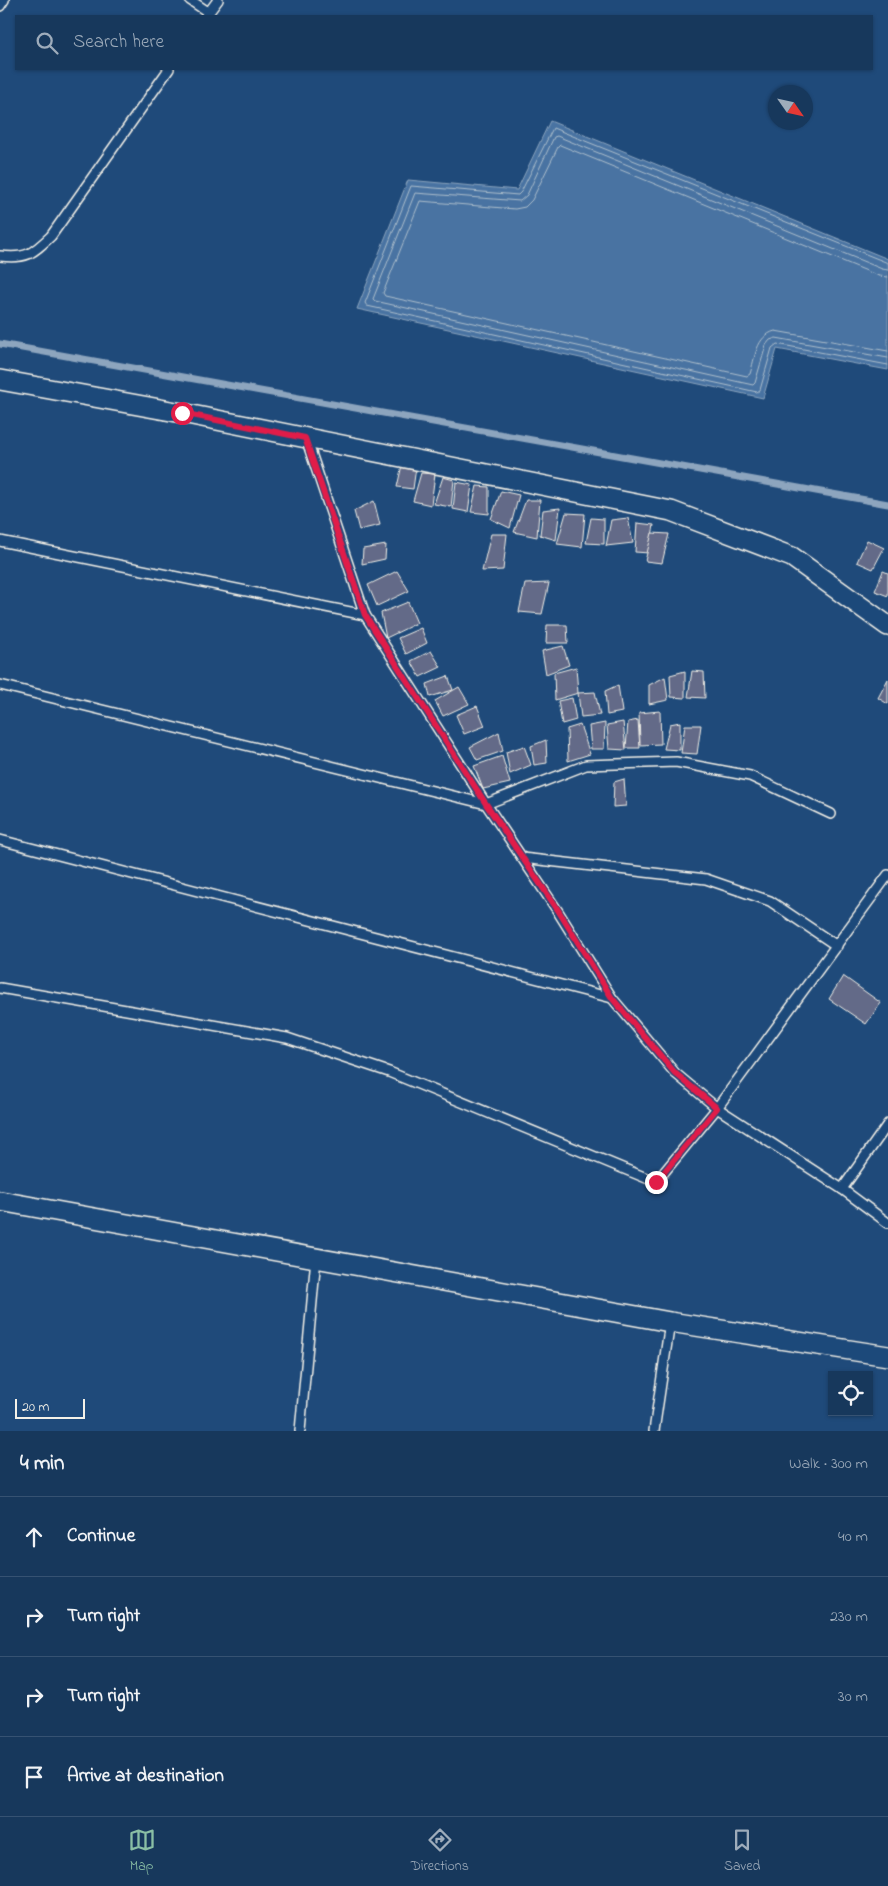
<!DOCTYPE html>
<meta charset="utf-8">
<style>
body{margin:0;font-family:"Indie Flower",sans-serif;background:#203f62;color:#f1f3f6}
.controls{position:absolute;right:15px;bottom:15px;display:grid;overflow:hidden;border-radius:0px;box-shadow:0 1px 4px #0004}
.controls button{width:45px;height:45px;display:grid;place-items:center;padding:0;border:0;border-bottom:1px solid #365272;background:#17385c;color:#f1f3f6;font:25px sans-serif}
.compass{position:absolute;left:768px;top:85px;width:45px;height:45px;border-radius:50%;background:#17385c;box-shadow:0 1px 4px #0004;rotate:124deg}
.scale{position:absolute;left:15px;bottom:12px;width:70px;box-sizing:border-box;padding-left:5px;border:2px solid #f4f1e8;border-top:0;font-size:14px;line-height:18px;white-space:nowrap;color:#f4f1e8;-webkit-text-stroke:4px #1f4a7a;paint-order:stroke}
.stop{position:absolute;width:15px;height:15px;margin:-11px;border:4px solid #e11d48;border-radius:50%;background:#fff}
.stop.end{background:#e11d48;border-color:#fff;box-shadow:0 1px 5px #0008}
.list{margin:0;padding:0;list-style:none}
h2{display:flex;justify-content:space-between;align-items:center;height:65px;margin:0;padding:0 20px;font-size:21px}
h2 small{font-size:16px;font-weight:400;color:#9eacbb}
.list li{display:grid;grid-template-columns:32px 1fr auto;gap:15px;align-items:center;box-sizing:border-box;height:80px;padding:0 20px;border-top:1px solid #365272}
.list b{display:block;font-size:19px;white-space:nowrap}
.list em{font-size:16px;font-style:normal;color:#9eacbb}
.icon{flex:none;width:28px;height:28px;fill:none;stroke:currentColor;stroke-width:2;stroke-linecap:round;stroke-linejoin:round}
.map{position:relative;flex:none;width:888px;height:1431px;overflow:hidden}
.search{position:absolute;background:#17385c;box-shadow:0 1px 4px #0004;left:15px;right:15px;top:15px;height:55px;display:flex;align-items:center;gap:12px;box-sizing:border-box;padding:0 18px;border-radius:0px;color:#9eacbb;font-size:19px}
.sheet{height:385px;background:#17385c}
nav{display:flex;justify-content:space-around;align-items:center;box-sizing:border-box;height:70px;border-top:1px solid #365272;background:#17385c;font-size:14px;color:#9eacbb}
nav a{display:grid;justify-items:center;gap:2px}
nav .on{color:#8abfa5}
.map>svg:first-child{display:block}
</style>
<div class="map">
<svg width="888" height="1431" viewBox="0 0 888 1431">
<rect width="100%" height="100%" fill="#1f4a7a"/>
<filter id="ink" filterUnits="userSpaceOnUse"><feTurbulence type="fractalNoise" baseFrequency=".02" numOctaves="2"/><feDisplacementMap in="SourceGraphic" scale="10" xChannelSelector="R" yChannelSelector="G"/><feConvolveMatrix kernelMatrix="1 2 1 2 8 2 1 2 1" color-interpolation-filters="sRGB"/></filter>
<g filter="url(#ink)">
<polygon fill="#4873a2" stroke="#8da5be" points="550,121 888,259 888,370 777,349 763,398 357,309 408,180 517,190"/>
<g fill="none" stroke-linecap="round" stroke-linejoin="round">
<g stroke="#afbfcc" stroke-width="1">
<polyline points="888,263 553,128 521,192 518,195 411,186 365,303 367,306 757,392 760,390 772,348 777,344 888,365"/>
<polyline points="888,270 882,269 557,136 554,137 527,195 520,201 415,193 373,299 375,301 753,385 755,383 766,345 770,340 776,338 888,358"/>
<path d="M 888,277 L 879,276 L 560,145 L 558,147 L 532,200 L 525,207 L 515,209 L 420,201 L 383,293 L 385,296 L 747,376 L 750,374 C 755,358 756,336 775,331 L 888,351"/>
</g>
<polyline stroke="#8da5be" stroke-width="7" points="0,344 888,504"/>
</g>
<g fill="#636a88" stroke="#f4f1e8">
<polygon points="402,465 416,467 413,489 397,487"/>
<polygon points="421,473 435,474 431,505 413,501"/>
<polygon points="443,477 454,480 451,507 434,504"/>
<polygon points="456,482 472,485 468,512 453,509"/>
<polygon points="477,486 489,487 489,514 471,512"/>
<polygon points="501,491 519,495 510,528 491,519"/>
<polygon points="526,500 540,500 537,537 514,532"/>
<polygon points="374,501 380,525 359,530 354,511"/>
<polygon points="560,508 556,540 540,535 543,510"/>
<polygon points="566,513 585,514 582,547 557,544"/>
<polygon points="591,518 604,519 604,544 586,543"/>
<polygon points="628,518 633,543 606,546 611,520"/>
<polygon points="637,523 654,525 649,553 635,552"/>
<polygon points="652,533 669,534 662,563 645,561"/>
<polygon points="491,534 507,534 503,570 482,571"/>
<polygon points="867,540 884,548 873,569 857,562"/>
<polygon points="386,545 385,559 362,564 363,549"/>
<polygon points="397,571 409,591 377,606 368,585"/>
<polygon points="883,571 888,573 888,596 875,591"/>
<polygon points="549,583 542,614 519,612 525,584"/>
<polygon points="408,602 417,623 386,638 381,613"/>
<polygon points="547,625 567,625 568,643 546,643"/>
<polygon points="421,628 427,643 406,654 398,638"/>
<polygon points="563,646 569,665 546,674 542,651"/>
<polygon points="431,651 441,667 420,677 411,661"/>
<polygon points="576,667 578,693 555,700 554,673"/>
<polygon points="685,671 685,698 671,697 670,675"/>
<polygon points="692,671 704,672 705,698 688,697"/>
<polygon points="448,676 453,690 430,697 427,684"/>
<polygon points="665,677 668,700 649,704 649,685"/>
<polygon points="888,679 888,704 878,698"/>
<polygon points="618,685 622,712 607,715 605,691"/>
<polygon points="459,687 469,704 443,716 435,701"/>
<polygon points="595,692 600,715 581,717 578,693"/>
<polygon points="572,698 576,720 562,724 558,701"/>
<polygon points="477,706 485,726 464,734 456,715"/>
<polygon points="660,711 661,744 640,745 639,713"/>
<polygon points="638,720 640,748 626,748 628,722"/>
<polygon points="623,722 626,750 609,749 607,725"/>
<polygon points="680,722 680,750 664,749 670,724"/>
<polygon points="605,723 604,749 591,749 589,726"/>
<polygon points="580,725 590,754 568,761 567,729"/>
<polygon points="685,725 701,725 697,754 681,753"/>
<polygon points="499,732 503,751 477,760 470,747"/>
<polygon points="546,740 547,763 534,765 531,746"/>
<polygon points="524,746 531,765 510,774 506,752"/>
<polygon points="502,756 510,783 483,789 474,766"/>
<polygon points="624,779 626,806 613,807 614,782"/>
<polygon points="843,976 881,1003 866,1024 829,999"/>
</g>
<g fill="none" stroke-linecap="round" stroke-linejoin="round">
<defs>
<g id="service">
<polyline points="190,0 208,12"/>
<polyline points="0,6 4,0"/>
<polyline points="206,16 218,0"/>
<path d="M 0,256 C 27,259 32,254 51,236 L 169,69"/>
<polyline points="306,438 365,615 486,804 557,910 612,998 675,1073 717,1108 842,1189 888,1223"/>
<polyline points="0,541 365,615"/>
<polyline points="0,685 486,804 586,765 676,762 750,776 831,814"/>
<polyline points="0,840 612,998"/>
<polyline points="522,858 706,879 770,901 837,946"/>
<polyline points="0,988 287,1038 389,1072 656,1182 717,1108 888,875"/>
<polyline points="842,1189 888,1124"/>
<polyline points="300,1431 316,1258"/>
<polyline points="654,1431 670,1322"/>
</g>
<g id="minor">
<polyline points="0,380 182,413 671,511 792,557 888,626"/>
<polyline points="0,1201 670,1322 888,1356"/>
</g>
</defs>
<use href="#service" stroke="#f4f1e8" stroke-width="12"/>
<use href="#minor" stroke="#f4f1e8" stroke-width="22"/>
<use href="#service" stroke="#1f4a7a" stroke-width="9"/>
<use href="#minor" stroke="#1f4a7a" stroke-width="19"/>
</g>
</g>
<g fill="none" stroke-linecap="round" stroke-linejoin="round" filter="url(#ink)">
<polyline stroke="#e11d48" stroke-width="6" points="182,413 305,438 365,615 486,804 558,910 612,998 675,1073 717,1108 656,1182"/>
</g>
</svg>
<div class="controls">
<button><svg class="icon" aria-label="locate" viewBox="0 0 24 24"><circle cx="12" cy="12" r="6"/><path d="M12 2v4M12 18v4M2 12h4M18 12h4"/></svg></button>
</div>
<svg class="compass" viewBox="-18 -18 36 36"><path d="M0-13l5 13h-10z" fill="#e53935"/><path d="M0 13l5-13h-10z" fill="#9eacbb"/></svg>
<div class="scale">20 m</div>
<div class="stop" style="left:182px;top:413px"></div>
<div class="stop end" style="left:656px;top:1182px"></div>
<div class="search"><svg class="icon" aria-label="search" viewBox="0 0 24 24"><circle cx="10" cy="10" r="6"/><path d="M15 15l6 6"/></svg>Search here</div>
</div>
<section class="sheet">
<h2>4 min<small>Walk · 300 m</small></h2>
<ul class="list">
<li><svg class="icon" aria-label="ahead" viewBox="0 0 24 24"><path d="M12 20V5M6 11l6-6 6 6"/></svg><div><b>Continue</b></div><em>40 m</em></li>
<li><svg class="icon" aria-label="right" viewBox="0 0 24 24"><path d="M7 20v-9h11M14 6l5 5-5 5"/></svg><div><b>Turn right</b></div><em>230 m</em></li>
<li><svg class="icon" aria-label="right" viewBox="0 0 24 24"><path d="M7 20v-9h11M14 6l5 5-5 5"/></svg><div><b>Turn right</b></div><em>30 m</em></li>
<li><svg class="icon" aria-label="arrive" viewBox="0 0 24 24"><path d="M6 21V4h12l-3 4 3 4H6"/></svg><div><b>Arrive at destination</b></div></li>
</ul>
</section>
<nav>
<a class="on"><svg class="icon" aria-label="map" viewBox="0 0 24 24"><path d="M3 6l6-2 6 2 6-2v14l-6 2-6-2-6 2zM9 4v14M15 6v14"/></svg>Map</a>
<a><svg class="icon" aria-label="directions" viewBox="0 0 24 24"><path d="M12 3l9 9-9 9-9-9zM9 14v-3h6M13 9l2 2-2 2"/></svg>Directions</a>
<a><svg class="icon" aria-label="saved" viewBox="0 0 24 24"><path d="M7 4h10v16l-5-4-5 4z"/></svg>Saved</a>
</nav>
